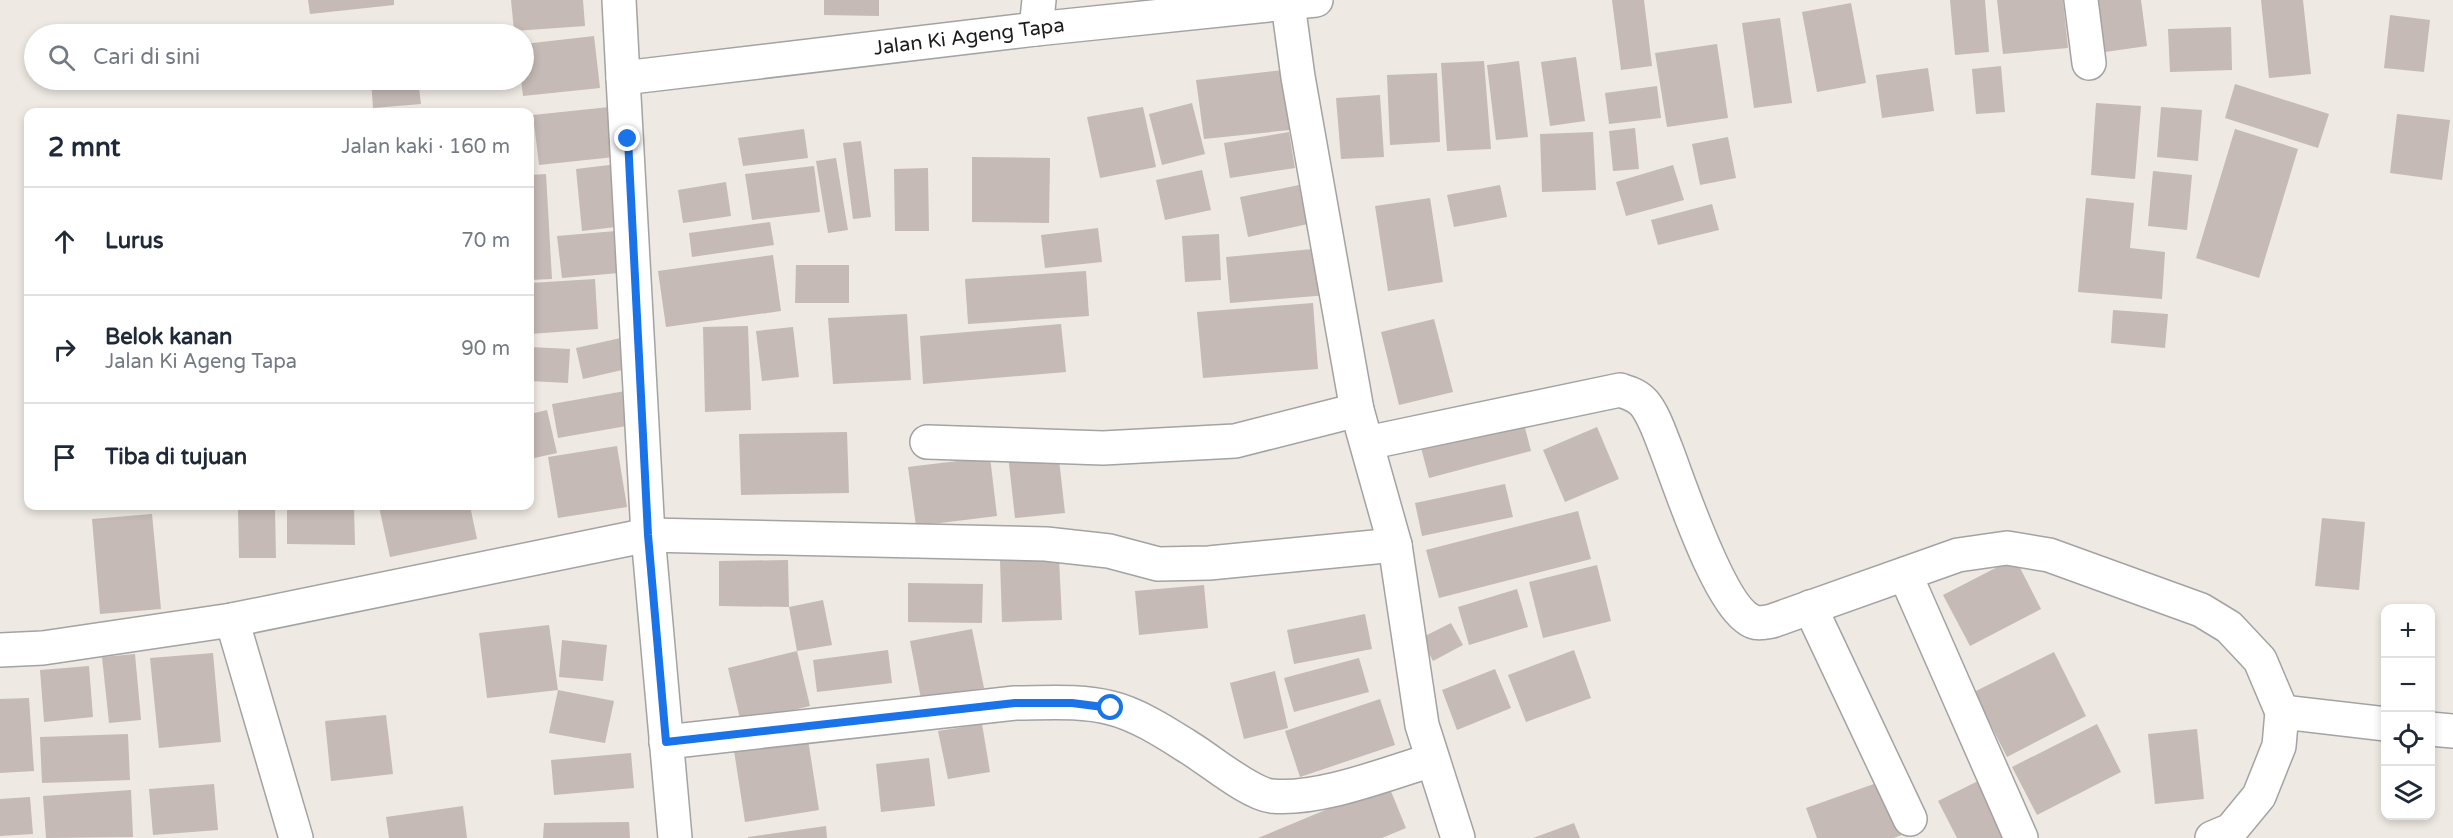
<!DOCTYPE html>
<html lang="id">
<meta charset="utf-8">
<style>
body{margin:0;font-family:"Varela Round",sans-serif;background:#f2f2f3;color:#1f2937}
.controls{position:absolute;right:18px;bottom:18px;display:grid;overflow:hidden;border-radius:12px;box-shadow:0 3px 9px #0003}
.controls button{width:54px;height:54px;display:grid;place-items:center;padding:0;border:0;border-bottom:2px solid #e0e1e3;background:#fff;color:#1f2937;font:30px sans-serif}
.stop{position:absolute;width:18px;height:18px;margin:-14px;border:4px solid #1a73e8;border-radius:50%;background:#fff}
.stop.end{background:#1a73e8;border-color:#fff;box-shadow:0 2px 6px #0008}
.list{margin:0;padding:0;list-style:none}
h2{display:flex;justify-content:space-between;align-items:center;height:78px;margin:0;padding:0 24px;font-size:26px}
h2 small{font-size:20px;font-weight:400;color:#747a83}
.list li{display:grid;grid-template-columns:39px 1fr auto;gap:18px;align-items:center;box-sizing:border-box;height:108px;padding:0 24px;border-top:2px solid #e0e1e3}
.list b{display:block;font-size:22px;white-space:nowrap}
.list p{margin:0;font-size:20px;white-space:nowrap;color:#747a83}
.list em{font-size:20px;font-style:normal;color:#747a83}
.icon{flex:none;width:33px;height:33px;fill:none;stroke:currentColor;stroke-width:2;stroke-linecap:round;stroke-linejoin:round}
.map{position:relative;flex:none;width:2453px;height:838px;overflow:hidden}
.search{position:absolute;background:#fff;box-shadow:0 3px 9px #0003;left:24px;top:24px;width:510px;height:66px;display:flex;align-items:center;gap:15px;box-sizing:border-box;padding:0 21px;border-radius:33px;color:#747a83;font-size:22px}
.panel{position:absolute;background:#fff;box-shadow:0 3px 9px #0003;left:24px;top:108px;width:510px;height:402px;border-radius:12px}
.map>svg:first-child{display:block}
</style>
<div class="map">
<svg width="2453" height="838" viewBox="0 0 2453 838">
<rect width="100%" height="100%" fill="#eee9e2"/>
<g fill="#c5bab5">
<polygon points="308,0 394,0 394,5 310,14"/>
<polygon points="511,0 583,0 585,26 514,31"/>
<polygon points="824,0 879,0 879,16 824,15"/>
<polygon points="1612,0 1644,0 1652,66 1621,70"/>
<polygon points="1950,0 1985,0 1989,52 1955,55"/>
<polygon points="1997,0 2063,0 2068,48 2003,54"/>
<polygon points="2098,0 2141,0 2147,46 2105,52"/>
<polygon points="2261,0 2303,0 2311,74 2269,78"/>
<polygon points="1851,3 1866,83 1817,92 1802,12"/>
<polygon points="2390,15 2430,20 2424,72 2384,68"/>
<polygon points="1780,18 1792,103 1754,108 1742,23"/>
<polygon points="2231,27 2232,70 2170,72 2168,29"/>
<polygon points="594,36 600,88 523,96 521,80 524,80 524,44"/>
<polygon points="1717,44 1728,118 1667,127 1655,53"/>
<polygon points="1576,57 1585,121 1550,126 1541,62"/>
<polygon points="1484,61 1491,149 1447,151 1441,63"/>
<polygon points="1519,61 1528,137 1496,140 1487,65"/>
<polygon points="2001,66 2005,112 1976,114 1972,69"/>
<polygon points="1928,68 1934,111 1882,118 1876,75"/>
<polygon points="1283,70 1290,130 1204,139 1196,80"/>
<polygon points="1437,73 1440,142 1390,145 1387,75"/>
<polygon points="371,80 418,80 421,104 373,108"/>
<polygon points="2235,84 2329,114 2318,148 2225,118"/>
<polygon points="1657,86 1661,118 1609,124 1605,93"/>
<polygon points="1380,95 1384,157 1341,159 1336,98"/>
<polygon points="1192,103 1205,154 1162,165 1149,114"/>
<polygon points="2096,103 2141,106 2135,179 2091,175"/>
<polygon points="609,107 614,157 539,165 533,115"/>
<polygon points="1143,107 1156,167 1100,178 1087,117"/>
<polygon points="2161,107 2202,110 2198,161 2157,157"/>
<polygon points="2397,114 2450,120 2442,180 2390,173"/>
<polygon points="1635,128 1639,169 1613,171 1609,131"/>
<polygon points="804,129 808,158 743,166 738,138"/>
<polygon points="2235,129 2298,149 2259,278 2196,258"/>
<polygon points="1289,132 1295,168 1230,178 1224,143"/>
<polygon points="1593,132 1596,190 1542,192 1540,134"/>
<polygon points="1728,137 1736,178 1700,185 1692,144"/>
<polygon points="861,141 871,217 853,219 843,143"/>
<polygon points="972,157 1050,158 1049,223 972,222"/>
<polygon points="836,158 848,230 828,233 816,161"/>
<polygon points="618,164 624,226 582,231 576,169"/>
<polygon points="1673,165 1684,200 1626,216 1616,182"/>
<polygon points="814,166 820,212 752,220 745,174"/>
<polygon points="928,168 929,231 895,231 894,169"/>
<polygon points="1202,170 1211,210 1165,220 1156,180"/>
<polygon points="2153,171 2192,175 2187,230 2148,226"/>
<polygon points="546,174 552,279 530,280 530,175"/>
<polygon points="726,182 731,216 683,223 678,190"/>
<polygon points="1299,185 1308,224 1248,237 1240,197"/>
<polygon points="1500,185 1507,217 1454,227 1447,195"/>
<polygon points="1430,198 1443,282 1388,291 1375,206"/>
<polygon points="2086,198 2134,203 2130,248 2165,252 2162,299 2078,292"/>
<polygon points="1712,204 1719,230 1658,245 1651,220"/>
<polygon points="770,222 774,245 692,257 689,233"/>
<polygon points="1098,228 1102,262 1045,268 1041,235"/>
<polygon points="616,231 619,273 562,278 557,236"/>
<polygon points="1219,234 1221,280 1185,282 1182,236"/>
<polygon points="1324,248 1328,295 1230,303 1226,257"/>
<polygon points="773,255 781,311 666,327 658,271"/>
<polygon points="796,265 849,265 849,303 795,303"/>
<polygon points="1086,271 1089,316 968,324 965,279"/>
<polygon points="595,279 598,329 530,334 530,283"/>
<polygon points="1313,303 1318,369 1203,378 1197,312"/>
<polygon points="2113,310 2168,314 2165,348 2111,343"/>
<polygon points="907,314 911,380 833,384 828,318"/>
<polygon points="1434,319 1453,392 1399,405 1381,332"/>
<polygon points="1061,324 1066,372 923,384 920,336"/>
<polygon points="748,326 751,410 705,412 703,327"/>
<polygon points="793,327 799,377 762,381 756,331"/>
<polygon points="625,337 631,368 583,379 576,348"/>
<polygon points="530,347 570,349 568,383 530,381"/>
<polygon points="625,391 632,425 558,438 552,404"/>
<polygon points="547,410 557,453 530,459 530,414"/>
<polygon points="1521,412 1531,451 1429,478 1419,440"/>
<polygon points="1597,427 1619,479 1565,502 1543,450"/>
<polygon points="847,432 849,493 741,495 739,434"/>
<polygon points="617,446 627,507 558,518 548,457"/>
<polygon points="1058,450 1065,513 1015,518 1008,455"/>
<polygon points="990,457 997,516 916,526 908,467"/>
<polygon points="1505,484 1513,517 1422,536 1415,503"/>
<polygon points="287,506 354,506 355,545 287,544"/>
<polygon points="386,506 470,506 477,539 390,557 379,507"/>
<polygon points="238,509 275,509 276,558 239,558"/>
<polygon points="1578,511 1591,559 1439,598 1426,550"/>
<polygon points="152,514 161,609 100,614 92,519"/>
<polygon points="2322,518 2365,522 2359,590 2315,586"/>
<polygon points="1059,558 1062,620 1002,622 1000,560"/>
<polygon points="2015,558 2041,609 1970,646 1943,595"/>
<polygon points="788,560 789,607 719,606 719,561"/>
<polygon points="1597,565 1611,621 1543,638 1529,582"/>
<polygon points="908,583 983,584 982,623 908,622"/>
<polygon points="1204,585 1208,628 1139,635 1135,591"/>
<polygon points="1517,589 1528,627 1469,645 1458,607"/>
<polygon points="823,600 832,645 797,651 789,607"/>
<polygon points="1365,614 1372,649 1294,664 1287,630"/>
<polygon points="1451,623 1463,645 1433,661 1421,638"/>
<polygon points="549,625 558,690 614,701 605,743 549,733 558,690 487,698 479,633"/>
<polygon points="972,629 984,688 921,699 910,641"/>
<polygon points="562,640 607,645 603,681 559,677"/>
<polygon points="888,650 892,683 817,692 813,660"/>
<polygon points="1574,650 1591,698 1526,722 1508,675"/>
<polygon points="797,651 810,706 741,723 728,668"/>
<polygon points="2054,652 2086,716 2007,757 1974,692"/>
<polygon points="213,653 221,742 159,748 150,658"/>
<polygon points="135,654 141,720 109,723 102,657"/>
<polygon points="1359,658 1369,692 1294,712 1284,678"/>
<polygon points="89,666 93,717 44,722 40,670"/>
<polygon points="1495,669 1511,708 1457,730 1442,690"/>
<polygon points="1275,671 1288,728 1244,739 1230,683"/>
<polygon points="29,698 34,771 0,773 0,699"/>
<polygon points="1380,699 1395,745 1300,777 1285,731"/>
<polygon points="386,715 393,774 331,781 325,721"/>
<polygon points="982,724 990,772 948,779 938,731"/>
<polygon points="2097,724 2121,772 2037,815 2012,767"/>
<polygon points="2197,729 2204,799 2155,804 2148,734"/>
<polygon points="807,733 819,810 745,822 733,744"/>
<polygon points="128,734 130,780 42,783 40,737"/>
<polygon points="631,753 634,788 554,795 551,760"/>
<polygon points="929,758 935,806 881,812 876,764"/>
<polygon points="1984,778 2015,838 1957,838 1938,801"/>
<polygon points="1888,779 1907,833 1894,838 1817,838 1806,808"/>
<polygon points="214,784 218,830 153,835 149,789"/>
<polygon points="1388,784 1406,828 1382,838 1258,838"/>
<polygon points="131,790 133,837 46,838 43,796"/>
<polygon points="30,797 33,834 0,836 0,799"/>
<polygon points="463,806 467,838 389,838 386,817"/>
<polygon points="629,822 630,838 543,838 544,823"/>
<polygon points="1574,823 1580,838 1533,838"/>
<polygon points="826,826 827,838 748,838 748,837"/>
</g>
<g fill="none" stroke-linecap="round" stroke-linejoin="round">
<defs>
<g id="minor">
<polyline points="2081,0 2089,63"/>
<polyline points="1288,4 1298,77 1357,410 1395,545 1422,725 1458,838"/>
<polyline points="1036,29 1039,0"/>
<polyline points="623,78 648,535 675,838"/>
<polyline points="927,442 1103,448 1235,441 1357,410"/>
<path d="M 1367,443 L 1620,390 C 1629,393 1637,395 1644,403 C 1654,415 1660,434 1666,449 C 1680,485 1720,610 1754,622 C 1759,624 1767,622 1772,621 L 1958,555 L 2007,548 L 2049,555 L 2201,610 L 2229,627 L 2260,660 L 2282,712"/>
<polyline points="1905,574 2021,838"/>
<polyline points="1810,607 1910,819"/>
<polyline points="232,620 296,838"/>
<polyline points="0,650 43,648 232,620 648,535 1046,544 1109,551 1158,564 1209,563 1395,545"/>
<polyline points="2430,729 2453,731"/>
<path d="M 666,742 L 1015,703 C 1046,703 1080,700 1111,708 C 1136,714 1163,731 1185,745 C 1206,757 1248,793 1271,796 C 1318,801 1386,774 1432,760"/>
<polyline points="2212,838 2231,830 2259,796 2279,746 2282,712 2386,724"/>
</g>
<polyline id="tertiary" points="619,0 623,78 1036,29 1316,0"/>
</defs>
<use href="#minor" stroke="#a3a3a3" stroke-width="36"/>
<use href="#tertiary" stroke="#a3a3a3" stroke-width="36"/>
<use href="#minor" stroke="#fff" stroke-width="33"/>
<use href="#tertiary" stroke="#fff" stroke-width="33"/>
</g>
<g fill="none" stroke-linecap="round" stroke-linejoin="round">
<polyline stroke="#1a73e8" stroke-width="8" points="628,139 648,535 666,742 1015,703 1072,703 1111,708"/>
</g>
<g text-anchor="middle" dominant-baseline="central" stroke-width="5" stroke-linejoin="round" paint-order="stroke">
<g font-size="20" fill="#1c1c1c" stroke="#fff">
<text transform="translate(969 37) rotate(-7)">Jalan Ki Ageng Tapa</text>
</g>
</g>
</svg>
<div class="controls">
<button>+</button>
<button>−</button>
<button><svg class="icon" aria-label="locate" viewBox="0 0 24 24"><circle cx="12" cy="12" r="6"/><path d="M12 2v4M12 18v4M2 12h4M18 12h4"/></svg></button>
<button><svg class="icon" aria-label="layers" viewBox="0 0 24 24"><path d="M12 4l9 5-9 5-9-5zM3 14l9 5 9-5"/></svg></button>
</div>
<div class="stop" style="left:1111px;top:708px"></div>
<div class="stop end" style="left:628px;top:139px"></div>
<div class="search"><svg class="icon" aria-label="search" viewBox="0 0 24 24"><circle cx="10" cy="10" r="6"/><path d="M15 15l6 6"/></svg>Cari di sini</div>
<section class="panel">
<h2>2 mnt<small>Jalan kaki · 160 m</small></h2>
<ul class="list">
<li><svg class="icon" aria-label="ahead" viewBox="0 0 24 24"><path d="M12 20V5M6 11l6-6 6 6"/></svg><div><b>Lurus</b></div><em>70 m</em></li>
<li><svg class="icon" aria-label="right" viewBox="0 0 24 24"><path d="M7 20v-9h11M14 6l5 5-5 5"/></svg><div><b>Belok kanan</b><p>Jalan Ki Ageng Tapa</p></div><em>90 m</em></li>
<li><svg class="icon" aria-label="arrive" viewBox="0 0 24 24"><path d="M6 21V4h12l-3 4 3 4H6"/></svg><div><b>Tiba di tujuan</b></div></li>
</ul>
</section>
</div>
